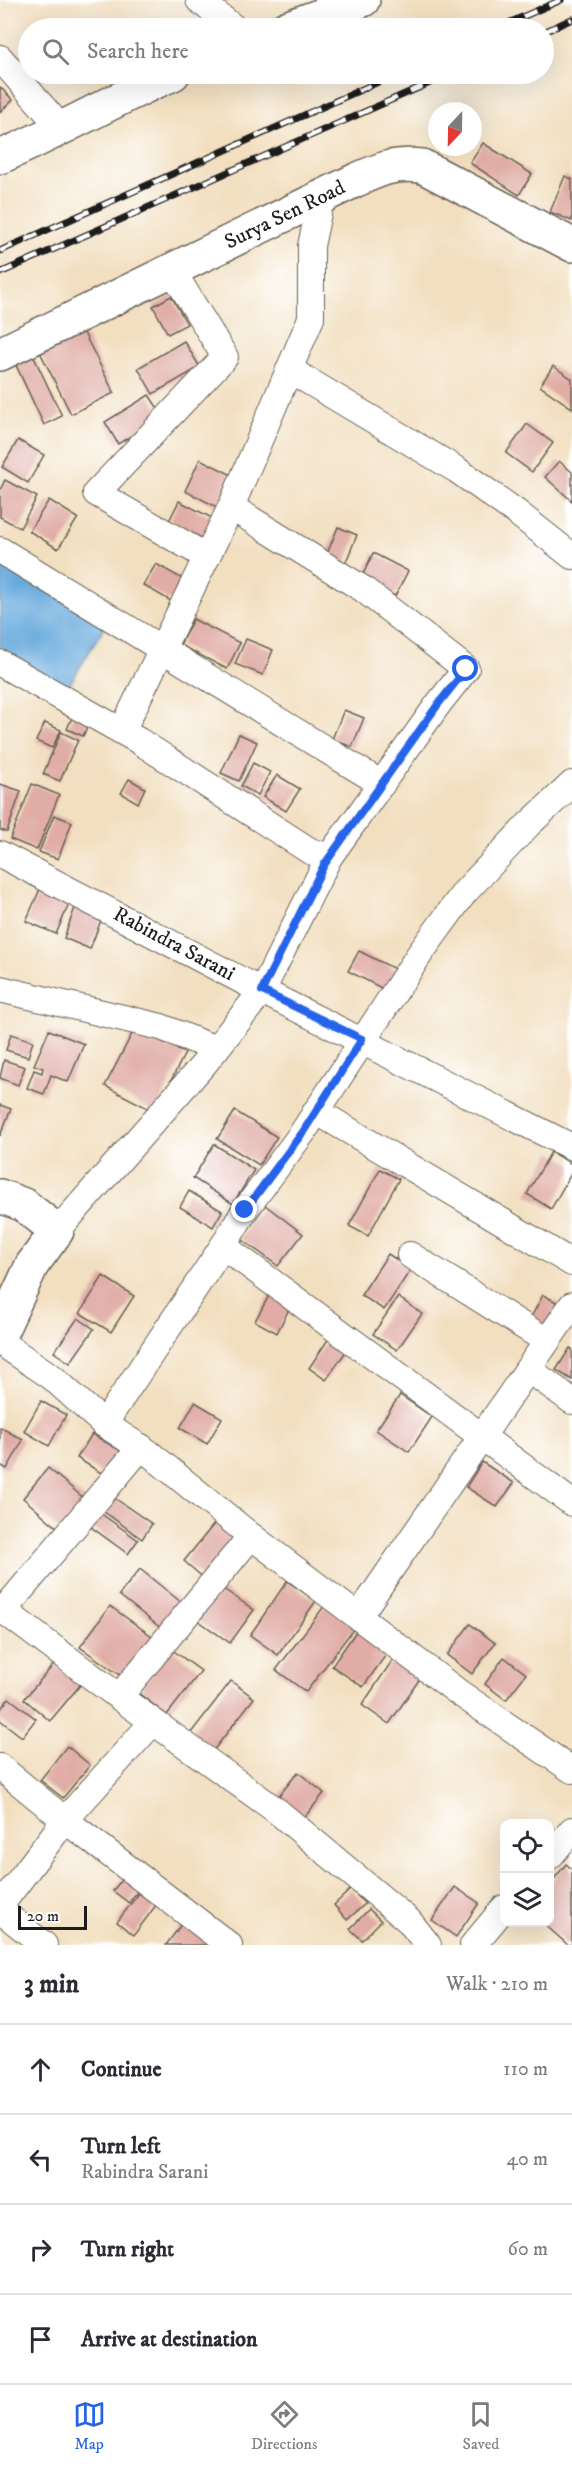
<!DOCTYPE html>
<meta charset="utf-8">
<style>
body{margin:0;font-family:"IM FELL DW Pica",serif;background:#f2f2f3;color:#2b2b33}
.controls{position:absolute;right:18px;bottom:18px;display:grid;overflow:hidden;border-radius:12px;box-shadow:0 6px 24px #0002}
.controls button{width:54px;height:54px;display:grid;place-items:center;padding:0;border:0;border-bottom:2px solid #e1e1e2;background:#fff;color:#2b2b33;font:30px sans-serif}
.compass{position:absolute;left:428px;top:102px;width:54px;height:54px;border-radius:50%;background:#fff;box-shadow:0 6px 24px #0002;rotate:202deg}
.scale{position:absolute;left:18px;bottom:15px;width:69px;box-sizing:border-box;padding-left:6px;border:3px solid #1c1c1c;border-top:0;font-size:16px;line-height:21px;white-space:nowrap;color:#1c1c1c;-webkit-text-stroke:4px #fff;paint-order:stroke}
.stop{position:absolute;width:18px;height:18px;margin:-14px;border:4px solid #2563eb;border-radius:50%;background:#fff}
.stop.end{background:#2563eb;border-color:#fff;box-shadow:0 2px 6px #0008}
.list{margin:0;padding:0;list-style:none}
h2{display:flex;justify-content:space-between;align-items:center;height:78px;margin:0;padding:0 24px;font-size:26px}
h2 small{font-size:20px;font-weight:400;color:#7c7c81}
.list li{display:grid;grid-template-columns:39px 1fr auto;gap:18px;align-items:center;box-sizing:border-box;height:90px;padding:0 24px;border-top:2px solid #e1e1e2}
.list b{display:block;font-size:22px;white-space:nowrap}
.list p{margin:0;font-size:20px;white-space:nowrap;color:#7c7c81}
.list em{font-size:20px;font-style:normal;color:#7c7c81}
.icon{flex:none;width:33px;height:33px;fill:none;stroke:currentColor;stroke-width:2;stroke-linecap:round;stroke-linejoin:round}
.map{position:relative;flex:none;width:572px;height:1945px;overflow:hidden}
.search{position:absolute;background:#fff;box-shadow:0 6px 24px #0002;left:18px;right:18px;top:18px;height:66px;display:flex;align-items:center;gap:15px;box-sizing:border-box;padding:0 21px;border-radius:33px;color:#7c7c81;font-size:22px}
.sheet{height:438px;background:#fff}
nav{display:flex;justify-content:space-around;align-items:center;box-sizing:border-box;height:84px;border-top:2px solid #e1e1e2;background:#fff;font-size:16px;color:#7c7c81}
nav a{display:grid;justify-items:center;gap:3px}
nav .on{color:#2563eb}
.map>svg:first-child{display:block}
</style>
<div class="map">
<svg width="572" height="1945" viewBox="0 0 572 1945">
<rect width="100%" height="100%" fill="#fff"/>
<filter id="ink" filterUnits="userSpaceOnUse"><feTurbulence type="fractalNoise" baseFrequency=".0167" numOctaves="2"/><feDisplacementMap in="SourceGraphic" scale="12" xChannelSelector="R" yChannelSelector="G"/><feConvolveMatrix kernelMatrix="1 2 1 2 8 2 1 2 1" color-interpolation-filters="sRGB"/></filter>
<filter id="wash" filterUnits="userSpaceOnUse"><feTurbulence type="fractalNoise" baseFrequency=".008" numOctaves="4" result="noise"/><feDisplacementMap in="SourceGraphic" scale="24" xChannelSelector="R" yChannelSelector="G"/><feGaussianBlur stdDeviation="1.35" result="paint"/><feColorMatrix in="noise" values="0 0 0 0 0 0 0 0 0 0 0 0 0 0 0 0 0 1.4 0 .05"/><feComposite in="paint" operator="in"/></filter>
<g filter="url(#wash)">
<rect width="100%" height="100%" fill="#f2dfc0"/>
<polygon fill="#69aadd" stroke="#42637c" stroke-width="1.5" points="0,561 105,626 67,689 0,650"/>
<g id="blocks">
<g fill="#e0aca5">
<polygon points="0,87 13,100 0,112"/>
<polygon points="483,143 532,174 519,195 470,163"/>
<polygon points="565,176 572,179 572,221 550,212"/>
<polygon points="171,296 187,324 168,334 153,306"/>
<polygon points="82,329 114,393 71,414 39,350"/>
<polygon points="184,341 200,367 153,394 138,368"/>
<polygon points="32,353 62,416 44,425 14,361"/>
<polygon points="553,366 572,379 572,408 540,386"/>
<polygon points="149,395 163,416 118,444 105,422"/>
<polygon points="527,424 553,443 532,472 506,453"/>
<polygon points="18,440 44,455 28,483 2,467"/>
<polygon points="200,459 236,477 221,509 185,491"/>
<polygon points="559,461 572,472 572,501 545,477"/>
<polygon points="5,480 37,497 20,528 0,517 0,490"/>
<polygon points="49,500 78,518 58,549 29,531"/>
<polygon points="179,501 216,520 205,540 169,521"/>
<polygon points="338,527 357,535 345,564 326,556"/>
<polygon points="373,553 408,571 395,596 361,579"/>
<polygon points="156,564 188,582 176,604 143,585"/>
<polygon points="193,619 240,643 227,669 180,645"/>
<polygon points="246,639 273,650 263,675 235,664"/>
<polygon points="344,710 364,718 352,747 332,739"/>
<polygon points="74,713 90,721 83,736 67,729"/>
<polygon points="45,723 61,730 52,748 36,741"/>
<polygon points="61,732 78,740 60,781 43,774"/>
<polygon points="239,734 257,742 239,781 221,773"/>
<polygon points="253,763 270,772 258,795 241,786"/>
<polygon points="277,775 300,789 286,811 263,797"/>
<polygon points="129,779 145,788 138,803 121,793"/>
<polygon points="0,784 21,791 7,832 0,830"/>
<polygon points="32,784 59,795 37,850 10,839"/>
<polygon points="54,815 72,822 58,859 39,852"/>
<polygon points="40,889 70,902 56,934 26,921"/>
<polygon points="76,905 103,915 90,949 64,938"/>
<polygon points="359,951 401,972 391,993 348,971"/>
<polygon points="135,1028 185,1053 155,1112 105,1086"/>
<polygon points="49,1030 84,1044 68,1082 51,1075 44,1094 27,1088 34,1070 42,1073 43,1068 34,1065"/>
<polygon points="11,1034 33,1041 28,1057 6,1050"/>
<polygon points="4,1060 25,1067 18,1085 0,1078"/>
<polygon points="0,1105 11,1109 0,1136"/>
<polygon points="235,1111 277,1137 259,1165 217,1139"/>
<polygon points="214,1144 254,1170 233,1204 193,1178"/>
<polygon points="551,1152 572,1164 572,1172 551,1209 527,1194"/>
<polygon points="380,1169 399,1179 368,1236 349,1226"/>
<polygon points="189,1191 222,1211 213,1227 180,1207"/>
<polygon points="265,1205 303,1234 278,1266 240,1238"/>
<polygon points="388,1254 411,1269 384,1310 361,1295"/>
<polygon points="103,1276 134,1296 111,1332 80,1313"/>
<polygon points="271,1292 292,1303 277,1333 255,1321"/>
<polygon points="543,1295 564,1306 550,1332 529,1321"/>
<polygon points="398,1297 422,1314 397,1350 373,1334"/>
<polygon points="78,1318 94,1329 70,1363 54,1352"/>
<polygon points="329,1338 347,1350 326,1380 309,1368"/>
<polygon points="570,1348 572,1349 572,1380 556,1370"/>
<polygon points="400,1395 432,1417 409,1452 376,1430"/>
<polygon points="41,1401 66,1415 49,1446 24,1431"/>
<polygon points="195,1402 222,1418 207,1444 180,1428"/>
<polygon points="0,1427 23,1440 7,1469 0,1465"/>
<polygon points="92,1434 121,1451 106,1476 77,1458"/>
<polygon points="482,1462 514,1483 497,1507 466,1487"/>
<polygon points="48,1468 86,1500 60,1530 23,1498"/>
<polygon points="113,1497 152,1524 142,1539 103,1511"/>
<polygon points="100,1513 138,1540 128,1554 91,1527"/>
<polygon points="219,1518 242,1536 206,1580 184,1561"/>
<polygon points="140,1569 182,1603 162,1629 119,1595"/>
<polygon points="287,1581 316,1601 278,1655 250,1635"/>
<polygon points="222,1588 254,1610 230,1643 199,1621"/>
<polygon points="325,1605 355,1627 306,1692 276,1670"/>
<polygon points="110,1606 153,1637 124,1678 80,1647"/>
<polygon points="470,1624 495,1643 472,1674 447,1655"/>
<polygon points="357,1630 388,1652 363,1687 332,1666"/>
<polygon points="171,1649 201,1671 167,1715 138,1693"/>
<polygon points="504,1657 526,1674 506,1700 485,1684"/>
<polygon points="394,1658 421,1677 389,1724 362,1705"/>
<polygon points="55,1663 81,1684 50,1721 24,1699"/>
<polygon points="231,1681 254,1698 213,1751 190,1734"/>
<polygon points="9,1698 36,1719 22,1737 0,1720 0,1710"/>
<polygon points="67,1746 90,1765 63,1798 40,1780"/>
<polygon points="298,1772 324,1793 304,1818 278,1797"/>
<polygon points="566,1864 572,1869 572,1945 568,1945 542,1922 550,1922 550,1884"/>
<polygon points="127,1872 143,1884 129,1903 113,1891"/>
<polygon points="146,1884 162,1897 134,1935 117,1922"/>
<polygon points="455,1887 479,1903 456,1937 432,1920"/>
<polygon points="351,1889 365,1904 347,1920 334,1905"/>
<polygon points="369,1909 381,1921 362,1940 350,1929"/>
<polygon points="183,1922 208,1940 204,1945 166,1945"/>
</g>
</g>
</g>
<g filter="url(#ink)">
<use href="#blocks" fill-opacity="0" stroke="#676055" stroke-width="1.5"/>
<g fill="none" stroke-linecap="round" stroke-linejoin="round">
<defs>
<g id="minor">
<polyline points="199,0 234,28"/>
<polyline points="0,58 62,129"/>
<polyline points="172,270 225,357 96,493 207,557"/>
<polyline points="290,370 457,470 516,512 572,556"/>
<polyline points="0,550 382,784"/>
<polyline points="0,663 139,741 310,851 329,857 439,703 466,669 363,589 231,507"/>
<polyline points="122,731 231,507 311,318 311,246 321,199"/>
<polyline points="0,854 262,991 572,1147"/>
<polyline points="0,989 161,1027 216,1049"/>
<polyline points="316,1111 572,1263"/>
<polyline points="57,1231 204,1064 262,991 329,857"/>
<polyline points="223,1246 572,1503"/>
<polyline points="410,1255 547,1341"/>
<polyline points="0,1342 52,1377 104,1424 149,1453 251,1536 458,1692 572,1770"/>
<polyline points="528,1369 572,1401"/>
<polyline points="104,1424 223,1246 245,1210 303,1132 421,952 464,893 528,825 572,784"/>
<polyline points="0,1608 119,1697 277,1811 409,1921 428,1945"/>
<polyline points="4,1610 141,1447"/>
<polyline points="358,1617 572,1305"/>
<polyline points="119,1697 251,1536"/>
<polyline points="0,1767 65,1820 229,1945"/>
<polyline points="550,1856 572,1830"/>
<polyline points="0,1906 65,1820 153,1722"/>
<polyline points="0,1910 44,1945"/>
<polyline points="473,1945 504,1908"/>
</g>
<g id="tertiary">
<polyline points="286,28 363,0"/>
<path d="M 0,157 C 59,132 114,99 173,74"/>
<path d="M 0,354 L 354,181 C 381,169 392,163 422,166 L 572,245"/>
<polyline points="0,1196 24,1205 57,1231 32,1265 0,1334"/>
</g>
</defs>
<use href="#minor" stroke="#676055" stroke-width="28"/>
<use href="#tertiary" stroke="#676055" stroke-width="36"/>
<use href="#minor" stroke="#fff" stroke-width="26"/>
<use href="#tertiary" stroke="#fff" stroke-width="33"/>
<defs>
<g id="rail">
<polyline points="497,28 561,0"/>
<polyline points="544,32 572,19"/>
<polyline points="0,251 396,74"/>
<polyline points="0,273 450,74"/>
</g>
</defs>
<use href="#rail" stroke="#1c1c1c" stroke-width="7"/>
<use href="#rail" stroke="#fff" stroke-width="4.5" stroke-dasharray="14" stroke-linecap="butt"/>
</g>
</g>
<g fill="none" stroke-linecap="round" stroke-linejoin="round" filter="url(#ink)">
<polyline stroke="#2563eb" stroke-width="8" points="245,1210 303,1132 362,1039 262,991 267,980 324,865 439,703 466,669"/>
</g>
<g text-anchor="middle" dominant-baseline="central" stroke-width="4.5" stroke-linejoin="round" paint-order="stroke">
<g font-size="21" fill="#1c1c1c" stroke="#fff">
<text transform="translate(285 215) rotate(-26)">Surya Sen Road</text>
<text transform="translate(174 944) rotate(28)">Rabindra Sarani</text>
</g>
</g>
</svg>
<div class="controls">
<button><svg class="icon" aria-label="locate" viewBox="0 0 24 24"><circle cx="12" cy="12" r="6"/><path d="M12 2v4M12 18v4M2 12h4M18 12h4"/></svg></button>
<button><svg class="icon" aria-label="layers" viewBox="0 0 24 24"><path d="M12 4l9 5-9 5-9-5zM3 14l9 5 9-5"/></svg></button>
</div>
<svg class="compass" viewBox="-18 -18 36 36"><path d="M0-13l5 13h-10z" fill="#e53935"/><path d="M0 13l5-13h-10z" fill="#7c7c81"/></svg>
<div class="scale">20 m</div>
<div class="stop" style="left:466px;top:669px"></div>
<div class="stop end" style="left:245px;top:1210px"></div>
<div class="search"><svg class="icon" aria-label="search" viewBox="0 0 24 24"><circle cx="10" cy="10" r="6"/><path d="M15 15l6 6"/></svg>Search here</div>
</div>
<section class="sheet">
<h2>3 min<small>Walk · 210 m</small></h2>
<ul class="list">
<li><svg class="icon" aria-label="ahead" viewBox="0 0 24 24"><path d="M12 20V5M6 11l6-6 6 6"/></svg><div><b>Continue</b></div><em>110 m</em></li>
<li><svg class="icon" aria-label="left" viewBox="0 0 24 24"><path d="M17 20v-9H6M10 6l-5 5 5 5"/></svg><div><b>Turn left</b><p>Rabindra Sarani</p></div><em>40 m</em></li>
<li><svg class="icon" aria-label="right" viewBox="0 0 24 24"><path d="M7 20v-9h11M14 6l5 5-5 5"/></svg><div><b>Turn right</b></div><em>60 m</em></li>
<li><svg class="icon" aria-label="arrive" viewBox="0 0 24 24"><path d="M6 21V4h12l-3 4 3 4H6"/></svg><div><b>Arrive at destination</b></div></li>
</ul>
</section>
<nav>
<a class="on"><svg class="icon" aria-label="map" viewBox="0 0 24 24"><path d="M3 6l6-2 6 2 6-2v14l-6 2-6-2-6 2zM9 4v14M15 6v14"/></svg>Map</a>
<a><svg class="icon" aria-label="directions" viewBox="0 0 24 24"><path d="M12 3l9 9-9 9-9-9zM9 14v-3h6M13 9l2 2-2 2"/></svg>Directions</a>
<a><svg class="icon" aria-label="saved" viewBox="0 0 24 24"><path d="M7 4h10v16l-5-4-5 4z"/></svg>Saved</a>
</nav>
